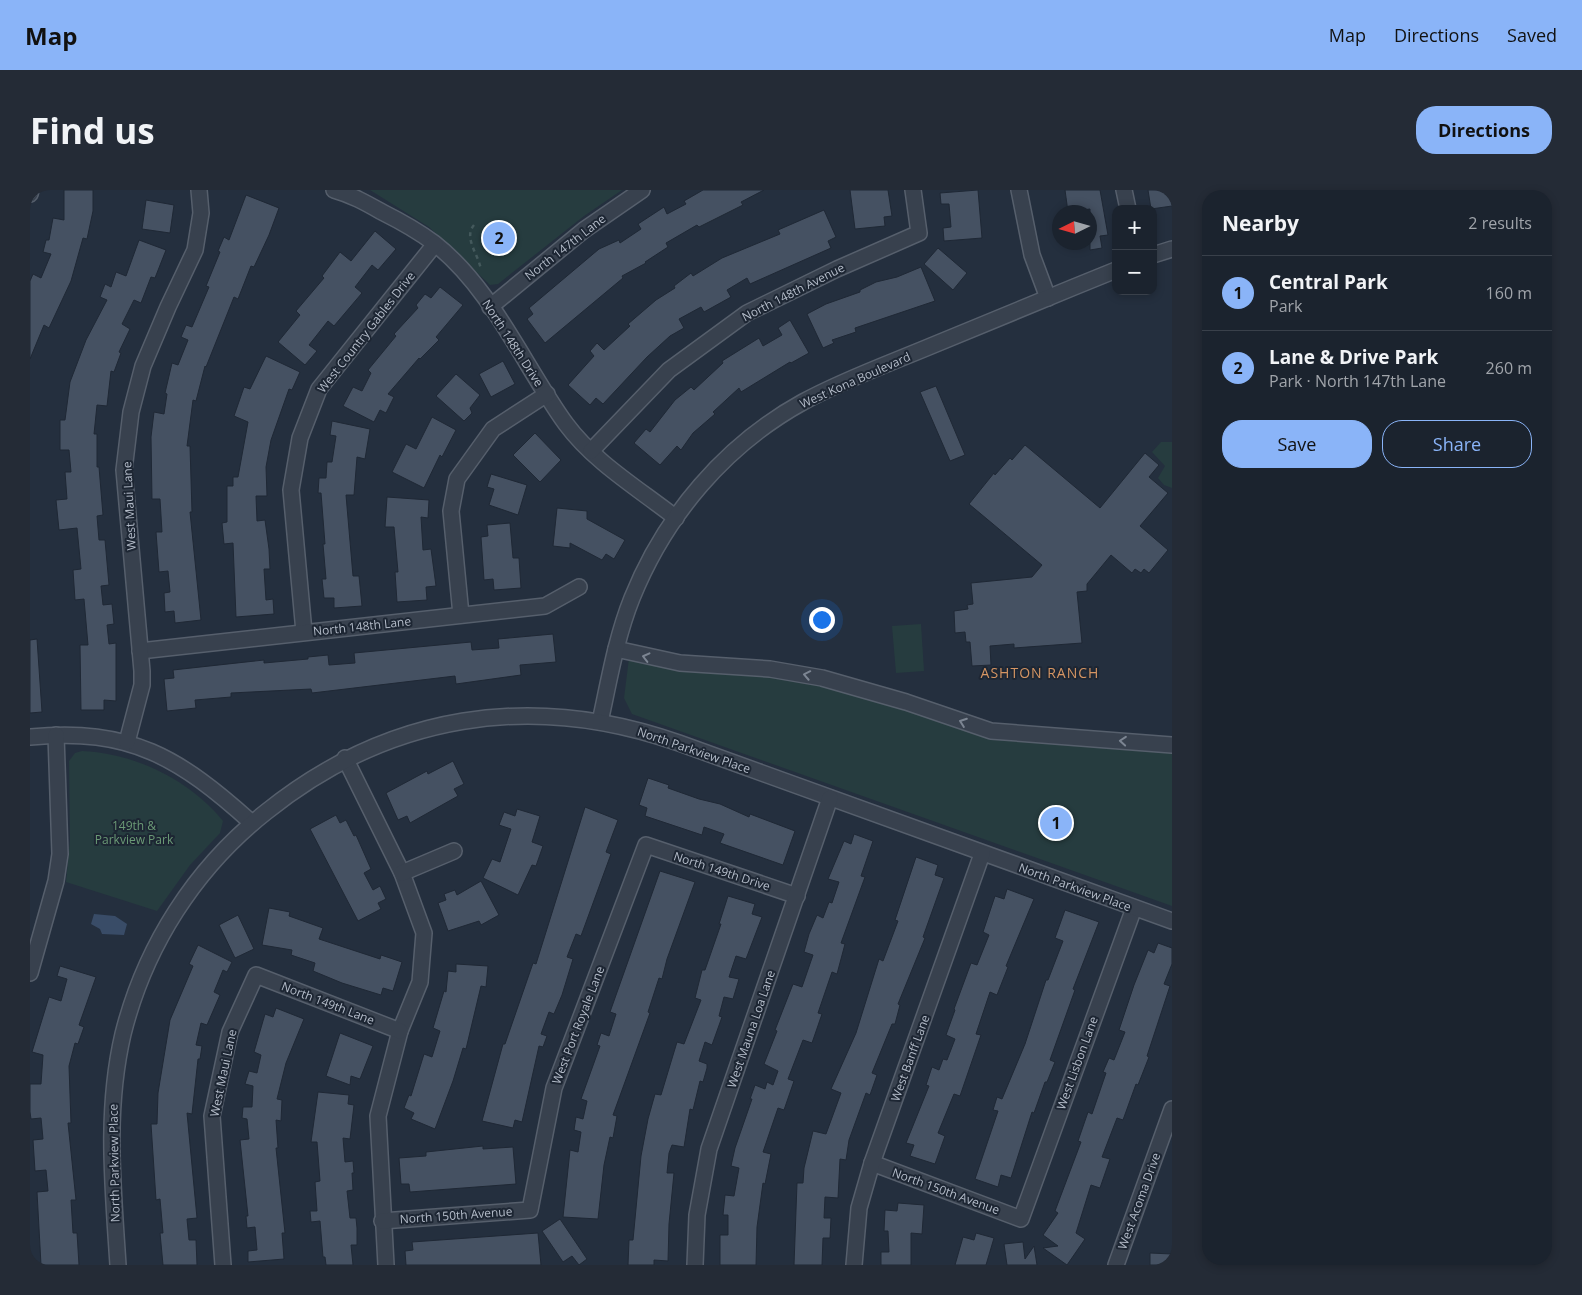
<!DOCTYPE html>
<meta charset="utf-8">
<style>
body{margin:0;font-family:"Open Sans",sans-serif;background:#242b36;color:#f1f3f6}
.controls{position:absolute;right:15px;top:15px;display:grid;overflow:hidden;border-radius:10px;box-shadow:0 2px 8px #0003}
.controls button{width:45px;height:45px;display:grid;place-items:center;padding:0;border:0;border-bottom:1px solid #39404a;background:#1b232e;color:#f1f3f6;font:25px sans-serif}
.compass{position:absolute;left:1022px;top:15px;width:45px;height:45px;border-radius:50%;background:#1b232e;box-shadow:0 2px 8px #0003;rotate:265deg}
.you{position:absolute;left:791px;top:429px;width:18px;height:18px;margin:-12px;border:4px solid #fff;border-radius:50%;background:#1a73e8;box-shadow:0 0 0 8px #1a73e833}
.badge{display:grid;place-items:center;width:32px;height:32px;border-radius:50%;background:#8ab4f8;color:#111;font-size:16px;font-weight:700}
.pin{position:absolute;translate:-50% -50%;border:2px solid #fff;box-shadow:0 1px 5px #0006}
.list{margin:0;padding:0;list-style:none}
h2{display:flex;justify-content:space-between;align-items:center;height:65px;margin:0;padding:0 20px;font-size:21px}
h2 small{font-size:16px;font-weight:400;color:#a0a4aa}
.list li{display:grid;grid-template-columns:32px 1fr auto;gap:15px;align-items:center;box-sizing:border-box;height:75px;padding:0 20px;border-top:1px solid #39404a}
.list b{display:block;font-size:19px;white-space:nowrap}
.list p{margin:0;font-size:16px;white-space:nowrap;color:#a0a4aa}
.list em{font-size:16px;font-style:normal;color:#a0a4aa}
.actions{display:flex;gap:10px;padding:15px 20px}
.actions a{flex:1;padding:11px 0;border:1px solid #8ab4f8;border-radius:20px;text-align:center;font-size:18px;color:#8ab4f8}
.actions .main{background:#8ab4f8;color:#111}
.map{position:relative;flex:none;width:1142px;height:1075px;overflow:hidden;border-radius:20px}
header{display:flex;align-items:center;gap:30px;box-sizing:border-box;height:70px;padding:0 25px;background:#8ab4f8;color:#111}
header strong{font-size:24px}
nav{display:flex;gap:28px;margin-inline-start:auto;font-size:18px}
.intro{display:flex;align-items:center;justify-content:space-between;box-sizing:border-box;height:120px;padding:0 30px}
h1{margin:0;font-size:35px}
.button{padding:12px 22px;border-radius:20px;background:#8ab4f8;color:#111;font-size:18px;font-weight:700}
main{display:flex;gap:30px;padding:0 30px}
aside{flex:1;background:#1b232e;border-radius:20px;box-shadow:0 2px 8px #0003}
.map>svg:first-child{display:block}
</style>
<header>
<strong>Map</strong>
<nav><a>Map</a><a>Directions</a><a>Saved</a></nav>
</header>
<div class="intro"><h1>Find us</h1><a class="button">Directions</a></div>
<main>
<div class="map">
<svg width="1142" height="1075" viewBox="0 0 1142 1075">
<rect width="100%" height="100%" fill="#242f3e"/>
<g fill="#263c3f">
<polygon points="340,0 592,0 554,26 468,94 460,95 399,37"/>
<polygon points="1131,252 1142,252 1142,298 1134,295 1128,288 1135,276 1122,262"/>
<polygon points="891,434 894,481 866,483 862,436"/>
<polygon points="599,468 662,482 748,487 801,498 888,523 1142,561 1142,716 602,524 594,508"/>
<path d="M 52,561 C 104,563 160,590 193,631 L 190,643 L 160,675 L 127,721 L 36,692 L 40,650 L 39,571 L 45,563 Z"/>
</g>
<polygon fill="#394c67" points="64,724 85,726 97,734 94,745 72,744 70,739 61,734"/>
<g fill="#455162" stroke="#1f2835">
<polygon points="34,0 63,0 63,21 57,49 53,48 41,91 19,138 14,135 0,169 0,91 3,84 11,88 21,64 13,62 16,50 19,50 23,28 34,30"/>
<polygon points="673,0 734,0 711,12 713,15 669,37 667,35 636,53 638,57 615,72 616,73 592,86 593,88 515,153 497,129 503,124 499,118 569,59 589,50 590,53 611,39 608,34 634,17 637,24 656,14 654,11"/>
<polygon points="820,0 858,0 862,26 854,27 855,36 825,39"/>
<polygon points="948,0 952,48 914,51 913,38 921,37 919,14 911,14 910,3"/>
<polygon points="1035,0 1070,0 1078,45 1070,46 1072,58 1060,60 1060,19 1038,22"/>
<polygon points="1118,0 1142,0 1142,16 1121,19"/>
<polygon points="216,5 249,18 239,45 224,77 221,76 208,109 204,107 176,177 175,176 166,211 163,210 157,256 160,256 162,322 160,322 171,430 145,433 144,421 135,422 134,403 140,402 138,381 129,382 126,342 132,342 130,309 122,309 121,247 124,222 134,224 137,204 135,203 142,173 148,175 158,150 151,147 156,135 162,137 179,97 176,96 190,62 188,61 194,47 199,50"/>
<polygon points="116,10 144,15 140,43 112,39"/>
<polygon points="794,20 806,47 798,51 801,58 720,94 717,88 697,100 701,107 674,122 671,117 649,129 654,138 640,146 617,167 573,214 566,208 560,215 538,195 564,166 560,161 567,153 574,160 600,136 598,134 626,110 645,98 644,96 661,83 663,86 692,68 750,44 748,40"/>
<polygon points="345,41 366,59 348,80 342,75 325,97 332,103 304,136 298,131 279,155 287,161 275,175 248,152 270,125 266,121 294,88 292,86 310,62 321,71"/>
<polygon points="109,50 136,60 125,88 121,87 111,113 104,110 92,134 100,139 89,162 91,163 84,182 81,181 77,216 67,215 64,244 67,244 67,277 69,277 73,325 67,326 69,350 75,350 79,395 71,396 73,415 82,414 84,434 77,435 79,454 86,453 86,511 74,510 74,520 51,520 50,455 58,455 54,409 45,410 43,380 51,379 47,338 29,340 26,310 37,309 35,282 41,282 39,260 30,260 30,230 35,230 40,192 56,150 77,110 70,107 75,94 81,97 86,82 96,86"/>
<polygon points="908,58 937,83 923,100 894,74"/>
<polygon points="891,77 905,111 825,138 826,142 802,150 804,153 793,158 777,124 796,114 830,102 830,100 846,92 867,87"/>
<polygon points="410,97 433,115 406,147 409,150 390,169 389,168 358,204 364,207 356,223 350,220 344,232 313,216 323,197 332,201 341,183 338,180 366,146 364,144 388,118 386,115 395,104 401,108"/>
<polygon points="760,130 779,163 761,173 760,172 711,202 709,198 683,222 685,224 663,243 651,260 647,256 630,275 604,253 616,239 620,242 645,210 661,197 664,200 693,173 692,171 729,148 733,156 752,145 748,138"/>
<polygon points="236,166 270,182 262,200 259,199 241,250 236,277 237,306 226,306 227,331 235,330 239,359 240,379 234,379 236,410 243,409 244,424 206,427 203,353 194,354 192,333 197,332 197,296 203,296 203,287 208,287 218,232 204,226 214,197 220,199"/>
<polygon points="473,171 485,194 461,207 449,184"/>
<polygon points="426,184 450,205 440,218 442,223 434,231 406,206"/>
<polygon points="906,196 935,265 920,271 890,202"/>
<polygon points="402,227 426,240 412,267 410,265 394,298 362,282 376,254 386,259"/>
<polygon points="302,231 340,239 335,269 327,267 324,305 316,305 323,386 329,386 332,416 304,418 304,408 294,408 292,389 296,389 293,354 295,354 291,303 288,303 289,288 296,288 297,272 302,272 306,246 300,245"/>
<polygon points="505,243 531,270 510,292 483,265"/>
<polygon points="995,255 1070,318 1115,263 1129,275 1119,287 1138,303 1110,336 1138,360 1119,383 1114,379 1111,383 1105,379 1102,383 1081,365 1057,394 1057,401 1047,402 1052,453 984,458 984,454 960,456 961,475 942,476 940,452 936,452 935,442 925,443 924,421 938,419 937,415 943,414 941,393 1002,387 1012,375 939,314 964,283 965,285 980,268 982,270"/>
<polygon points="461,284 497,295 488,325 459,315 464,299 457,297"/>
<polygon points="357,307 399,310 398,328 391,327 393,360 401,359 406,396 396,397 397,410 367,412 365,382 368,382 364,337 355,337"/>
<polygon points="527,318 557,321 557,329 595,350 584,369 576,364 572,370 540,353 540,358 523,356"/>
<polygon points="480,333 483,368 489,368 491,398 464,400 463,389 454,390 451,347 458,346 457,335"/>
<polygon points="523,444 526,472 490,475 491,485 426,494 425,486 282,503 281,499 201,503 201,507 165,510 166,518 137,521 134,489 144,488 143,480 234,470 234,473 278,469 278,467 298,465 299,475 325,473 324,463 441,452 442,460 469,458 468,449"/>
<polygon points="7,449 12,522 0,523 0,450"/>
<polygon points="423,571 434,594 424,599 428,606 380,633 377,626 368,630 356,603 397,581 398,584"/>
<polygon points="618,588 639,595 638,598 669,609 690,614 719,627 720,624 765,641 753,675 690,653 694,644 674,637 672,645 615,626 617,618 609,615"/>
<polygon points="555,617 588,630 576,662 581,664 551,746 546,744 537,767 543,769 532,805 524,824 519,822 511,844 517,846 513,857 509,856 492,932 485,930 483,938 452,931 473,854 475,854 503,773 506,774"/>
<polygon points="487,619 510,626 502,652 513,656 506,676 502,675 488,705 453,688 462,669 470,672 481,639 469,635 474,622 485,626"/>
<polygon points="306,625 310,633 316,630 324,646 326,645 341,679 334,683 343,700 350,696 356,709 348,713 351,719 328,731 280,639"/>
<polygon points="824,644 843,651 831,686 835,687 811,753 815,754 807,784 802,782 788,823 792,824 782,853 773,850 758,889 764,891 754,920 748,918 733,962 741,964 735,994 733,993 727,1037 726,1075 690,1075 690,1045 698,1045 698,1025 693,1025 695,1005 704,1006 709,978 701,976 705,958 722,909 720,909 725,895 735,899 737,892 743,895 748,881 734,874 747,841 745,840 763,794 772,797 783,765 774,762 779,744 787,725 793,728 799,712 802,713 809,692 798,689 814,651 821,654"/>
<polygon points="886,667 908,675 905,685 914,688 893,747 895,748 868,814 870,815 865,834 862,834 842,883 847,885 840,905 836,903 819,950 816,970 810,969 808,1008 795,1007 794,1028 801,1028 800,1048 793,1048 792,1075 764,1075 767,993 773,993 774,978 783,941 796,944 811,903 801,899 826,843 849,769 853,771 868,731 865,730"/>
<polygon points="630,681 665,692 637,769 632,789 629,788 618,822 620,823 583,925 587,926 583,948 580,947 574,975 568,1029 533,1027 540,960 548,962 551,942 544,940 546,927 553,929 557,911 551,909 570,856 567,855 571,843 579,846 586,824 580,822"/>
<polygon points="451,691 469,725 451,735 449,731 418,741 408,713 416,710 414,704 425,700 427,705"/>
<polygon points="977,699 1004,709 976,776 978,777 967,805 960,802 946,844 951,845 930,906 924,904 908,943 915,946 905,974 880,966 884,955 876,953 899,896 896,895 902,877 909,880 913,869 917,870 925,849 916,845 925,820 924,819 941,773 947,775 959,745 953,742 965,706 974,709"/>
<polygon points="698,706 725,714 722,724 732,727 716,769 706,766 699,787 709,789 703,809 694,807 689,826 692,827 682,855 675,852 669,871 677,874 677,878 673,892 670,891 663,920 660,919 654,957 642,955 639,963 637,983 644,983 639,1034 638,1071 624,1070 624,1075 598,1075 599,1050 603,1050 611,966 618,929 625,904 631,905 647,852 654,854 671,810 665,808 672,780 675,780 691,734 689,734"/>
<polygon points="239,718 260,722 259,726 293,738 289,749 350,769 351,765 372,772 363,801 353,798 351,805 312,793 283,781 285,773 261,765 262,760 232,755"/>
<polygon points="1035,720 1069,732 1043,799 1045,800 1020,870 1025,872 1017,892 1015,892 1004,923 1002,922 981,988 971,985 968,997 945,989 968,921 963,920 967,907 972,909 995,854 1016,790 1018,790 1033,751 1025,748"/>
<polygon points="208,725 224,759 205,768 189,735"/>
<polygon points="1128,753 1142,758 1142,774 1134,794 1140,796 1117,866 1119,867 1108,895 1106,894 1093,930 1087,928 1072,967 1080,969 1070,998 1061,995 1046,1043 1055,1049 1037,1075 1013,1058 1028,1056 1013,1045 1028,1023 1025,1021 1051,952 1048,951 1058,922 1062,924 1076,883 1073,882 1079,868 1084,870 1095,842 1089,840 1104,795 1118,760 1124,763"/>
<polygon points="168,755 202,772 197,782 193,780 184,802 190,805 177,835 171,833 166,855 172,856 170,869 168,869 162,924 157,923 167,1028 157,1029 159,1050 166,1050 167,1075 133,1075 130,1043 133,1043 130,1009 126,1010 121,934 127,934 128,903 140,830 163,776 159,774"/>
<polygon points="426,774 458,776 456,797 451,796 436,859 433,858 423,891 405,939 381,929 384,923 374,918 379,905 381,906 394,864 402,867 410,841 403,838 414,801 416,802 418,781 426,782"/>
<polygon points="30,776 66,787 49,835 54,837 48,854 45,853 39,876 41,933 38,933 46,1010 41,1010 43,1043 47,1043 49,1075 11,1075 7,1002 18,1001 16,980 5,981 3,950 13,949 11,928 1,929 0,922 0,894 11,894 13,865 2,862 19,807 31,811 37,789 27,786"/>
<polygon points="246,818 274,829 256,873 247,909 252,910 251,931 246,930 248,958 246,958 255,1043 252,1043 254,1069 218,1072 218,1061 227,1060 225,1037 217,1038 216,1026 218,1026 210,950 219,949 217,929 212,928 213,917 222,917 223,896 215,894 219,881 227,883 231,865 224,862 235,824 243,827"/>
<polygon points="310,843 343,856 330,889 321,886 320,895 296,886"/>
<polygon points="288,902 319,905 318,914 324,915 320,949 313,948 315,972 323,971 324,983 322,983 323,1000 317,1001 320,1028 326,1028 327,1038 327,1055 321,1055 323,1075 296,1075 295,1067 293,1067 290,1031 281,1032 280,1021 287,1021 285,992 290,991 287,952 281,952"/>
<polygon points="453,956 453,959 483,957 486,994 380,1002 379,994 371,994 369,968 396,966 396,962"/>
<polygon points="868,1013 894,1015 892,1044 881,1043 881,1075 851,1075 851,1062 859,1062 858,1041 854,1041 855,1020 867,1021"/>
<polygon points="530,1029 557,1069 549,1075 542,1066 533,1072 512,1041"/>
<polygon points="508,1043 511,1075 376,1075 375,1061 383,1060 382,1052"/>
<polygon points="946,1043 964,1048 956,1075 925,1075 933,1047 944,1050"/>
<polygon points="993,1052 995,1069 1004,1056 1007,1075 977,1075 974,1054"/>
<polygon points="1120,1063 1142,1064 1142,1075 1120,1075"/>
</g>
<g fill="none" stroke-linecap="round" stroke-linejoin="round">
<defs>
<g id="minor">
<path d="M 304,0 C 322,5 336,13 352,22 C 370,31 388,41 404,53 C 462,98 494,176 536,234 C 564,272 609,299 646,328"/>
<polyline points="989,0 1002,65 1018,108"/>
<polyline points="1094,0 1098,19"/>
<polyline points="0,4 1,0"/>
<polyline points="1123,65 1142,59"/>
<polyline points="460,117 554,40 612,0"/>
<polyline points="561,261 639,180 717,123 807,79 889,43 883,0"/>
<polyline points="431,425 421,321 427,289 463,239 517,204"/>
<polyline points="274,442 261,300 270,248 289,199 405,54"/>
<polyline points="586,459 650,473 740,479 792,488 876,512 961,541 1142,555"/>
<polyline points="110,461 515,416 549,397"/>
<path d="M 570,532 C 579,491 586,448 602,408 C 635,326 695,255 773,212 C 813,190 858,174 901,156 C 962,131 1024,105 1086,80"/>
<path d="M 0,547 C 100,537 150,568 222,633"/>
<polyline points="97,552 112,495 112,481 94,280 101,222 113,176 138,117 165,60 171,23 169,0"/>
<polyline points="315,568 372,683 394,743 390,792 370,841 348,926 356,1075"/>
<polyline points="372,683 424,661"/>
<polyline points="0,783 26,691 30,664 26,545"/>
<polyline points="842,973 991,1029 1104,718"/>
<polyline points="352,1031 500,1020 524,898 616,655 767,706"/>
<path d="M 88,1075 C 83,997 75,921 93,844 C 115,756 165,678 236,622 C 358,524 501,501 649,553 L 1142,731"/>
<polyline points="193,1075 182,926 200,842 226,785 370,841"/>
<polyline points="665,1075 667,1025 679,959 800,608"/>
<polyline points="824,1075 829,1018 842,973 952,664"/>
<polyline points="1086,1075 1142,919"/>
</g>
</defs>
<use href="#minor" stroke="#565f6c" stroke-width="18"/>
<path stroke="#44595c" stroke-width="2.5" stroke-dasharray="4 4" stroke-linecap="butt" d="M 444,35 C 433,48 449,65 451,80"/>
<use href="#minor" stroke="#38414e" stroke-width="15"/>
</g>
<defs><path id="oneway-chevron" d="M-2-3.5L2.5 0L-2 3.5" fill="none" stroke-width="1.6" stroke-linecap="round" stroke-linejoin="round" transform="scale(1.25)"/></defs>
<g stroke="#7c8592">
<use href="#oneway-chevron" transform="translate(616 467) rotate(-166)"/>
<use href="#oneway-chevron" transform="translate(777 485) rotate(-169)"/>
<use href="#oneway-chevron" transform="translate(933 532) rotate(-160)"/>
<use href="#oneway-chevron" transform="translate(1093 551) rotate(-175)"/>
</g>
<g text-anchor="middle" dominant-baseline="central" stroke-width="4" stroke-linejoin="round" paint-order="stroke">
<g font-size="12" fill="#b4bcc9" stroke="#1d2633">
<text transform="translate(535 57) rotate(-38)">North 147th Lane</text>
<text transform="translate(763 102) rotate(-27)">North 148th Avenue</text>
<text transform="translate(336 142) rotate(-52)">West Country Gables Drive</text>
<text transform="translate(483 153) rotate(57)">North 148th Drive</text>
<text transform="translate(825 190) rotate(-24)">West Kona Boulevard</text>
<text transform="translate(99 316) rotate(-93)">West Maui Lane</text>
<text transform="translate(332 436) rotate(-6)">North 148th Lane</text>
<text transform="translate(664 560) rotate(19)">North Parkview Place</text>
<text transform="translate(692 681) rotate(18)">North 149th Drive</text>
<text transform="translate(1045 697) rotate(20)">North Parkview Place</text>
<text transform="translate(298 813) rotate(21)">North 149th Lane</text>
<text transform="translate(548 835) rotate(-69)">West Port Royale Lane</text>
<text transform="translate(721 839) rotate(-71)">West Mauna Loa Lane</text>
<text transform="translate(880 868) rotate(-70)">West Banff Lane</text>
<text transform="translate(1047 873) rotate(-70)">West Lisbon Lane</text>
<text transform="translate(193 883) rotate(-78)">West Maui Lane</text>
<text transform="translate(84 973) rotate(-91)">North Parkview Place</text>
<text transform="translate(916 1001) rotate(20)">North 150th Avenue</text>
<text transform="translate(1109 1011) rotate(-70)">West Acoma Drive</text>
<text transform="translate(426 1025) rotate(-4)">North 150th Avenue</text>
</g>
<g font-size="12" fill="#6b9a76" stroke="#1d2633">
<text x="104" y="635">149th &amp;<tspan x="104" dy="14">Parkview Park</tspan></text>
</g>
<g font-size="14" letter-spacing="1" fill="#d59563" stroke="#1d2633">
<text x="1010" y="482">ASHTON RANCH</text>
</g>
</g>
</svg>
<div class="controls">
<button>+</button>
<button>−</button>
</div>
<svg class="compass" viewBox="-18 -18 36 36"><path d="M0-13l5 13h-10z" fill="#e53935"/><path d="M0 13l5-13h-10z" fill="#a0a4aa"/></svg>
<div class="you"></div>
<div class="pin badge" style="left:1026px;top:633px">1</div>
<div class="pin badge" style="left:469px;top:48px">2</div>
</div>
<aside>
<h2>Nearby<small>2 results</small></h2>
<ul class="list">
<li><span class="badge">1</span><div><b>Central Park</b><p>Park</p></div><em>160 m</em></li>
<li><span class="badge">2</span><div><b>Lane &amp; Drive Park</b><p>Park · North 147th Lane</p></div><em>260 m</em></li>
</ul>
<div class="actions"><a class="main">Save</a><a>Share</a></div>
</aside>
</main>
